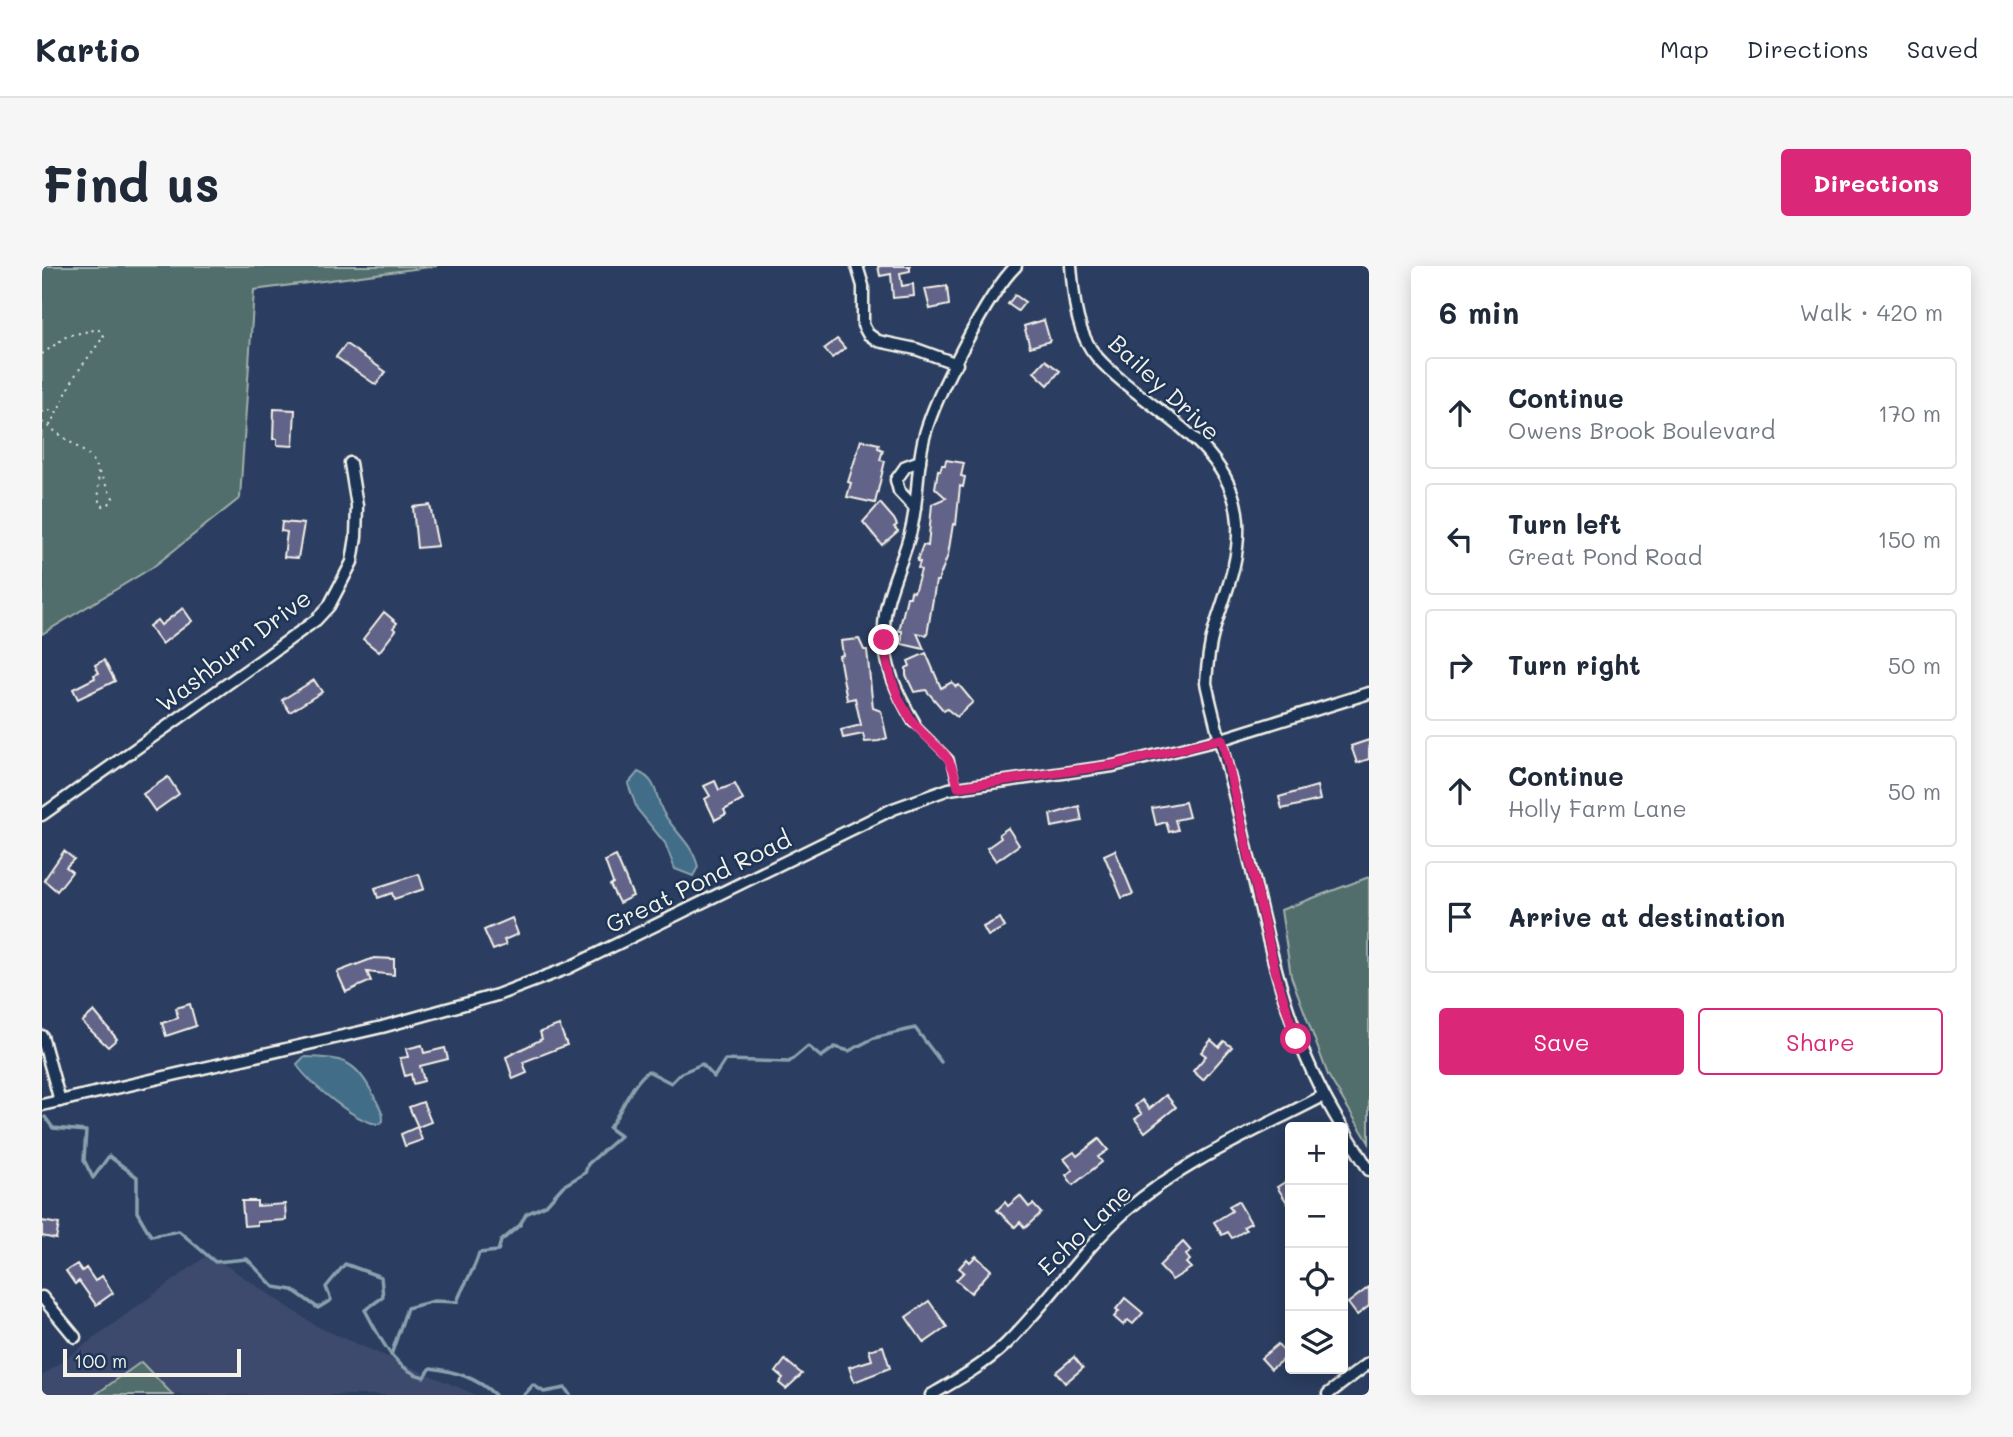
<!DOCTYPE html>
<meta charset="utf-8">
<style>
body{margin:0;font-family:Mali,sans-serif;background:#f6f6f7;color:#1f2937}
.controls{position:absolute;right:21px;bottom:21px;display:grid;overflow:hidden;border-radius:7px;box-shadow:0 4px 18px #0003}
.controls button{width:63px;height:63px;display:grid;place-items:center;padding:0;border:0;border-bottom:2px solid #e0e1e3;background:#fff;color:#1f2937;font:35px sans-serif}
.scale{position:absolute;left:21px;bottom:18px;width:178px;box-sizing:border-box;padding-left:7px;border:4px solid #f4f1e8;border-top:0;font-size:19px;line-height:24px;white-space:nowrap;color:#f4f1e8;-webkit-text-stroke:5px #1d3557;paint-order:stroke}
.stop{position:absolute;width:21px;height:21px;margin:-16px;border:5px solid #db2777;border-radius:50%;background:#fff}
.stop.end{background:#db2777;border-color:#fff;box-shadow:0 2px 7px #0008}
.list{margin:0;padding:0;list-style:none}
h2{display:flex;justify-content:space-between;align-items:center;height:91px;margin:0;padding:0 28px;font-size:30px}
h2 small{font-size:23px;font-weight:400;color:#747a83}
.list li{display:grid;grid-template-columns:46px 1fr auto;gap:21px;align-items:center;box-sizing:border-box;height:112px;margin:0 14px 14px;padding:0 14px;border:2px solid #e0e1e3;border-radius:7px}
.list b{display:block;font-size:26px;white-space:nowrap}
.list p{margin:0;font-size:23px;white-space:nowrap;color:#747a83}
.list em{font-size:23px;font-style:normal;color:#747a83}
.actions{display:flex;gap:14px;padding:21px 28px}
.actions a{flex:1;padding:16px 0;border:2px solid #db2777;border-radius:7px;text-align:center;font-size:24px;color:#db2777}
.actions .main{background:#db2777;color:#fff}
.icon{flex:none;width:38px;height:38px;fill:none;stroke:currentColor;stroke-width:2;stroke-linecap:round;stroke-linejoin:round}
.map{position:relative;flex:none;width:1327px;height:1129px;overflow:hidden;border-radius:7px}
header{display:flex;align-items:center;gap:42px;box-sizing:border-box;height:98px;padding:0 35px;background:#fff;border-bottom:2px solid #e0e1e3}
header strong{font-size:33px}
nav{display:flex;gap:38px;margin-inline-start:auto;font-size:24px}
.intro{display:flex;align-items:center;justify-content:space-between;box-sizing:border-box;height:168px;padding:0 42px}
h1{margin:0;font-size:49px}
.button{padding:18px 32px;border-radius:7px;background:#db2777;color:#fff;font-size:24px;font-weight:700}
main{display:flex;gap:42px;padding:0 42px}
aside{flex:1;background:#fff;border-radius:7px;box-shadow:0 4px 18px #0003}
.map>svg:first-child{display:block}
</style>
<header>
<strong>Kartio</strong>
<nav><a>Map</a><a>Directions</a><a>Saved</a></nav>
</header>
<div class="intro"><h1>Find us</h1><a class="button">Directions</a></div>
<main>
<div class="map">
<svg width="1327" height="1129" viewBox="0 0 1327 1129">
<rect width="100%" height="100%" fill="#2b3e61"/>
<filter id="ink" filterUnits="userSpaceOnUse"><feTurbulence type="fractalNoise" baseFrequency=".0143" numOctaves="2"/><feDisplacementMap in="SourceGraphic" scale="14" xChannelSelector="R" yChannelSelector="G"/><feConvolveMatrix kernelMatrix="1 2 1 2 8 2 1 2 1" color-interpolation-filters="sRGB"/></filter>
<g filter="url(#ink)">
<polygon fill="#3c496d" points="167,988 276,1061 434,1129 0,1129 0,1110"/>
<g fill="#516e6c" stroke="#a2b0aa" stroke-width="2">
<polygon points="0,0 395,0 212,24 198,232 111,301 0,368"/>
<polygon points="1327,611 1327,877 1286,809 1249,710 1239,644"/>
<polygon points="99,1096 131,1129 53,1129"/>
</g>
<g fill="#426d88" stroke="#89a2ae" stroke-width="2">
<path d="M 596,506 C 616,514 613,530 621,546 C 632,566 651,578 656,601 L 651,610 L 633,603 L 623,577 L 595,543 L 586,518 Z"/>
<path d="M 262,791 C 301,792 313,793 332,830 C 336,839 342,846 341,855 L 337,858 C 316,858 270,819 257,802 L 255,798 Z"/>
</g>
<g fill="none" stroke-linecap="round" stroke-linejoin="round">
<g stroke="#89a2ae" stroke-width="3.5">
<path d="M 3,851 L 11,862 L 44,865 L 42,894 L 51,912 L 67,890 L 95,911 L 95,946 L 109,970 L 137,965 L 173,996 L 205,993 L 232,1021 L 251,1024 L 276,1042 L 289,1034 L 284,1021 L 303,998 L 339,1011 L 341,1031 L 323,1044 C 337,1069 351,1104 382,1111 L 389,1102 C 414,1106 434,1111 453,1129"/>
<path d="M 349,1089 L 365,1042 L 392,1035 L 415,1036 C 421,1018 432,1006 437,987 L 456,985 L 459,975 L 478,959 L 484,948 L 504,939 L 521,920 L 543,907 L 546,898 L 578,870 L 567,862 C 581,843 588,820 606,805 L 629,817 L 639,807 L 660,798 L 672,811 L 683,794 L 747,796 L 766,780 L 779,791 L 793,781 L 807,785 L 832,772 L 873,762 L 899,796"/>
<polyline points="482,1129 491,1119 502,1126 523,1122 528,1129"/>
</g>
</g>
<g fill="#626488" stroke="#f4f1e8" stroke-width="2">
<polygon points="836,0 868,0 868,5 858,7 860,20 871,18 872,30 851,32 849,8 838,10"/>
<polygon points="905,20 907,39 888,43 883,23"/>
<polygon points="973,29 983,36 976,45 966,38"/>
<polygon points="1002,54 1008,75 988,81 982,60"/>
<polygon points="795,73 803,82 790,92 782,83"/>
<polygon points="304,78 344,106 334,119 294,91"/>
<polygon points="1003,94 1018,105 1006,119 992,106"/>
<polygon points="232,143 253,144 251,180 235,179 235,173 231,173"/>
<polygon points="819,174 837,178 836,182 841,184 838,194 843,195 833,237 805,231 809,217 806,216"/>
<polygon points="904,194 922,197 919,210 923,211 921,221 918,220 914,259 911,258 906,289 896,315 894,315 885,369 875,367 882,383 860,378 860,365 857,365 865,331 868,331 869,325 872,326 879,304 876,302 878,296 875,295 881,279 886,280 890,238 904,232 893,222 896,204 898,205 900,199 903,199"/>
<polygon points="838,237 852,253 855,259 852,261 856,265 840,279 821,256"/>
<polygon points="388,239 396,280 375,282 371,241"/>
<polygon points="240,256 262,258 256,292 242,291 245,266 239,265"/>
<polygon points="141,342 150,355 120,378 107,360 115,354 119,359"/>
<polygon points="342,346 355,357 351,362 354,364 337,386 321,373"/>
<polygon points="817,373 822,384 825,384 831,442 839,445 845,472 837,475 823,476 821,468 801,472 799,464 819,459 813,432 805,434 797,390 801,389 799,375"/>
<polygon points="884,387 899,422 910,416 914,421 917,419 931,436 915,451 905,443 902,445 884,424 872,426 864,409 864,402 868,400 866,395"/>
<polygon points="62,394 73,415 36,433 31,423 53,412 52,409 57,407 53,399"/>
<polygon points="272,414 280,426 248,446 240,434"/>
<polygon points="1327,474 1327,493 1315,497 1309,480"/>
<polygon points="126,511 137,528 113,545 101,528"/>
<polygon points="673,515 677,524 693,518 701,534 682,544 684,548 673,554 663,533 668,530 662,520"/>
<polygon points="1275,520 1278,534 1240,543 1237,531"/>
<polygon points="1143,536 1147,551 1133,554 1136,564 1127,566 1124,556 1114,559 1110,542"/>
<polygon points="1037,540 1040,555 1010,561 1008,549"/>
<polygon points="966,562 977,579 954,595 945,582 959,572 957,568"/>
<polygon points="1073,584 1091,628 1080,632 1062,589"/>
<polygon points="22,585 32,593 24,601 30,606 15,625 2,614"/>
<polygon points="574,590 591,630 577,637 568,619 571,617 563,595"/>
<polygon points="377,608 382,623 352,633 350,627 336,632 333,622"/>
<polygon points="470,652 476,668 462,674 464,679 451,684 442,664"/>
<polygon points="958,652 963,661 946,670 941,661"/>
<polygon points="332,692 352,693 352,709 325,706 329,715 304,726 295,706"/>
<polygon points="148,738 154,760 124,770 120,757 136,752 134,742"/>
<polygon points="52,745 75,773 66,781 40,756"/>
<polygon points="517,759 525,779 481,796 485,807 471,813 464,791 500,773 498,766"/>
<polygon points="1169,774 1177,781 1182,775 1190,781 1161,814 1151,805 1164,790 1159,786"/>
<polygon points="380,779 382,787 403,782 406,793 378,800 382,815 371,818 369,808 363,810 358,792 366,791 364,783"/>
<polygon points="1124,829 1134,841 1103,866 1093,853 1100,848 1093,840 1100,834 1107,843"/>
<polygon points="381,836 389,856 376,861 367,841"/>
<polygon points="375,861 380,874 363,880 359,868"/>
<polygon points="1057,873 1066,884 1056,891 1060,896 1031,919 1024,909 1031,904 1022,893 1032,886 1035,890"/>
<polygon points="1248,913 1248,941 1235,921"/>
<polygon points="978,930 987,941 991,938 999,947 983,962 978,956 973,961 955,944 963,936 966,940"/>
<polygon points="200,935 215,935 215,940 243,938 244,954 215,956 215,959 202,960"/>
<polygon points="1196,935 1209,957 1201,961 1204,964 1190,972 1186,966 1180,969 1172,956 1190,945 1187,940"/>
<polygon points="0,955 17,958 14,973 0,970"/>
<polygon points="1141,976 1149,985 1144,989 1148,994 1144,997 1149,1002 1130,1014 1117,1000"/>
<polygon points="934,990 949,1004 929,1027 914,1014 922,1006 917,1002 925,993 928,996"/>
<polygon points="35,998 40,1005 44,1002 53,1015 60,1010 71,1027 54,1039 37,1015 33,1018 24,1005"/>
<polygon points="1327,1021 1327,1040 1315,1049 1306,1037"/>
<polygon points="1083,1032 1101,1047 1091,1058 1086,1054 1081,1059 1072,1051 1077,1045 1074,1043"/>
<polygon points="887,1035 905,1061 882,1077 864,1051"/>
<polygon points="1236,1078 1245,1090 1229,1103 1219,1092"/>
<polygon points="841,1080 848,1102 812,1116 807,1101 830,1094 827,1084"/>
<polygon points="1032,1091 1041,1102 1023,1117 1014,1106"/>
<polygon points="743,1094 760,1108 744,1123 737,1117 741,1112 734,1106"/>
</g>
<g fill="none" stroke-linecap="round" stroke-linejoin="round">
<defs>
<polyline id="service" points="872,457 908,493 915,520"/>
<g id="minor">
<polyline points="815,0 821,20 821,59 826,68 836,75 874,83 915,98"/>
<path d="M 1029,0 C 1032,31 1033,66 1055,91 C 1102,144 1191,175 1196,256 C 1198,296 1183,328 1172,364 C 1167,382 1165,399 1164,417 C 1175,467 1190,516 1201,566 C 1226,672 1242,768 1300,861"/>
<polyline points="873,242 857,225 854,214 864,200 878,195"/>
<path d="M 872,456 C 855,428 842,400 842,366 C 841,330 861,298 869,264 C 877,232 874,199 883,168 C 894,129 946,27 974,0"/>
<polyline points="0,549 226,389 274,354 287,340 310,296 314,271 315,240 308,197"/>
<polyline points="0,770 18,835"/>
<polyline points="0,839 340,761 455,729 526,702 851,543 907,523 1071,500 1180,473 1327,427"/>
<polyline points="1301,862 1327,904"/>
<polyline points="0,1031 33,1071"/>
<polyline points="1286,1128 1327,1097"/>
<path d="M 889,1129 C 915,1114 942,1099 963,1079 C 1006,1037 1038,986 1084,945 C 1141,895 1214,865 1281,830"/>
</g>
</defs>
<use href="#service" stroke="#f4f1e8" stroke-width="10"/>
<use href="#minor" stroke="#f4f1e8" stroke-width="15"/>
<g stroke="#f4f1e8" stroke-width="2" stroke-dasharray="2 5" stroke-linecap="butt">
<polyline points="0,88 25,70 56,63 62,70 34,108 7,161"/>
<polyline points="0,146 13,143"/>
<polyline points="0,156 48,190 71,232 67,238 61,240 57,235 56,206"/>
</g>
<use href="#service" stroke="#1d3557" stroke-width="4.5"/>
<use href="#minor" stroke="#1d3557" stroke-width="10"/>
</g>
</g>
<g fill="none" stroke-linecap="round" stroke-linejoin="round" filter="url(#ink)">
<path stroke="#db2777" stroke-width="9" d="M 842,374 C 845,403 853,432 871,456 C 893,484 908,481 916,521 L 1071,499 L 1180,473 L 1235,712 L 1254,773"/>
</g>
<g text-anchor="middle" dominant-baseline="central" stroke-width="5" stroke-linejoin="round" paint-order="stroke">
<g font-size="24" fill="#f4f1e8" stroke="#1d3557">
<text transform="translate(1123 121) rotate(43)">Bailey Drive</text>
<text transform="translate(191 384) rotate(-37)">Washburn Drive</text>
<text transform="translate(656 615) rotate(-26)">Great Pond Road</text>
<text transform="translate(1042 963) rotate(-44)">Echo Lane</text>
</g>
</g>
</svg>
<div class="controls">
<button>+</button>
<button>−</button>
<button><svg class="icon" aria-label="locate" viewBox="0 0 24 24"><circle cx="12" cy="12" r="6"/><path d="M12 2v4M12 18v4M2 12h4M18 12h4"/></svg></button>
<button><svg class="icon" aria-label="layers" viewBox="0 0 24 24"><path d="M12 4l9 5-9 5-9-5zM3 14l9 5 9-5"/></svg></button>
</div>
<div class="scale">100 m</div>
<div class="stop" style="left:1254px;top:773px"></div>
<div class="stop end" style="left:842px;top:374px"></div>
</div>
<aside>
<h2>6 min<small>Walk · 420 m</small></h2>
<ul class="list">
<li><svg class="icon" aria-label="ahead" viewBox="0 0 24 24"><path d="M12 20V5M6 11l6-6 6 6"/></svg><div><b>Continue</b><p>Owens Brook Boulevard</p></div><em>170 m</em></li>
<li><svg class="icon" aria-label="left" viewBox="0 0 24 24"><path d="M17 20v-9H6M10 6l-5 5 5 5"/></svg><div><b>Turn left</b><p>Great Pond Road</p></div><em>150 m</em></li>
<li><svg class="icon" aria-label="right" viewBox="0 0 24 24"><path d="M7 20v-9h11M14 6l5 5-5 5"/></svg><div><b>Turn right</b></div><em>50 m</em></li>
<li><svg class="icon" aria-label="ahead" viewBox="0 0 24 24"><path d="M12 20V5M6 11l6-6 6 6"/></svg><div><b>Continue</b><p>Holly Farm Lane</p></div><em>50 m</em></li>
<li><svg class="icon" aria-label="arrive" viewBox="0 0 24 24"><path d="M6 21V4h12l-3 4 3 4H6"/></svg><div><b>Arrive at destination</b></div></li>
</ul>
<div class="actions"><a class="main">Save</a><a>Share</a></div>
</aside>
</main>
